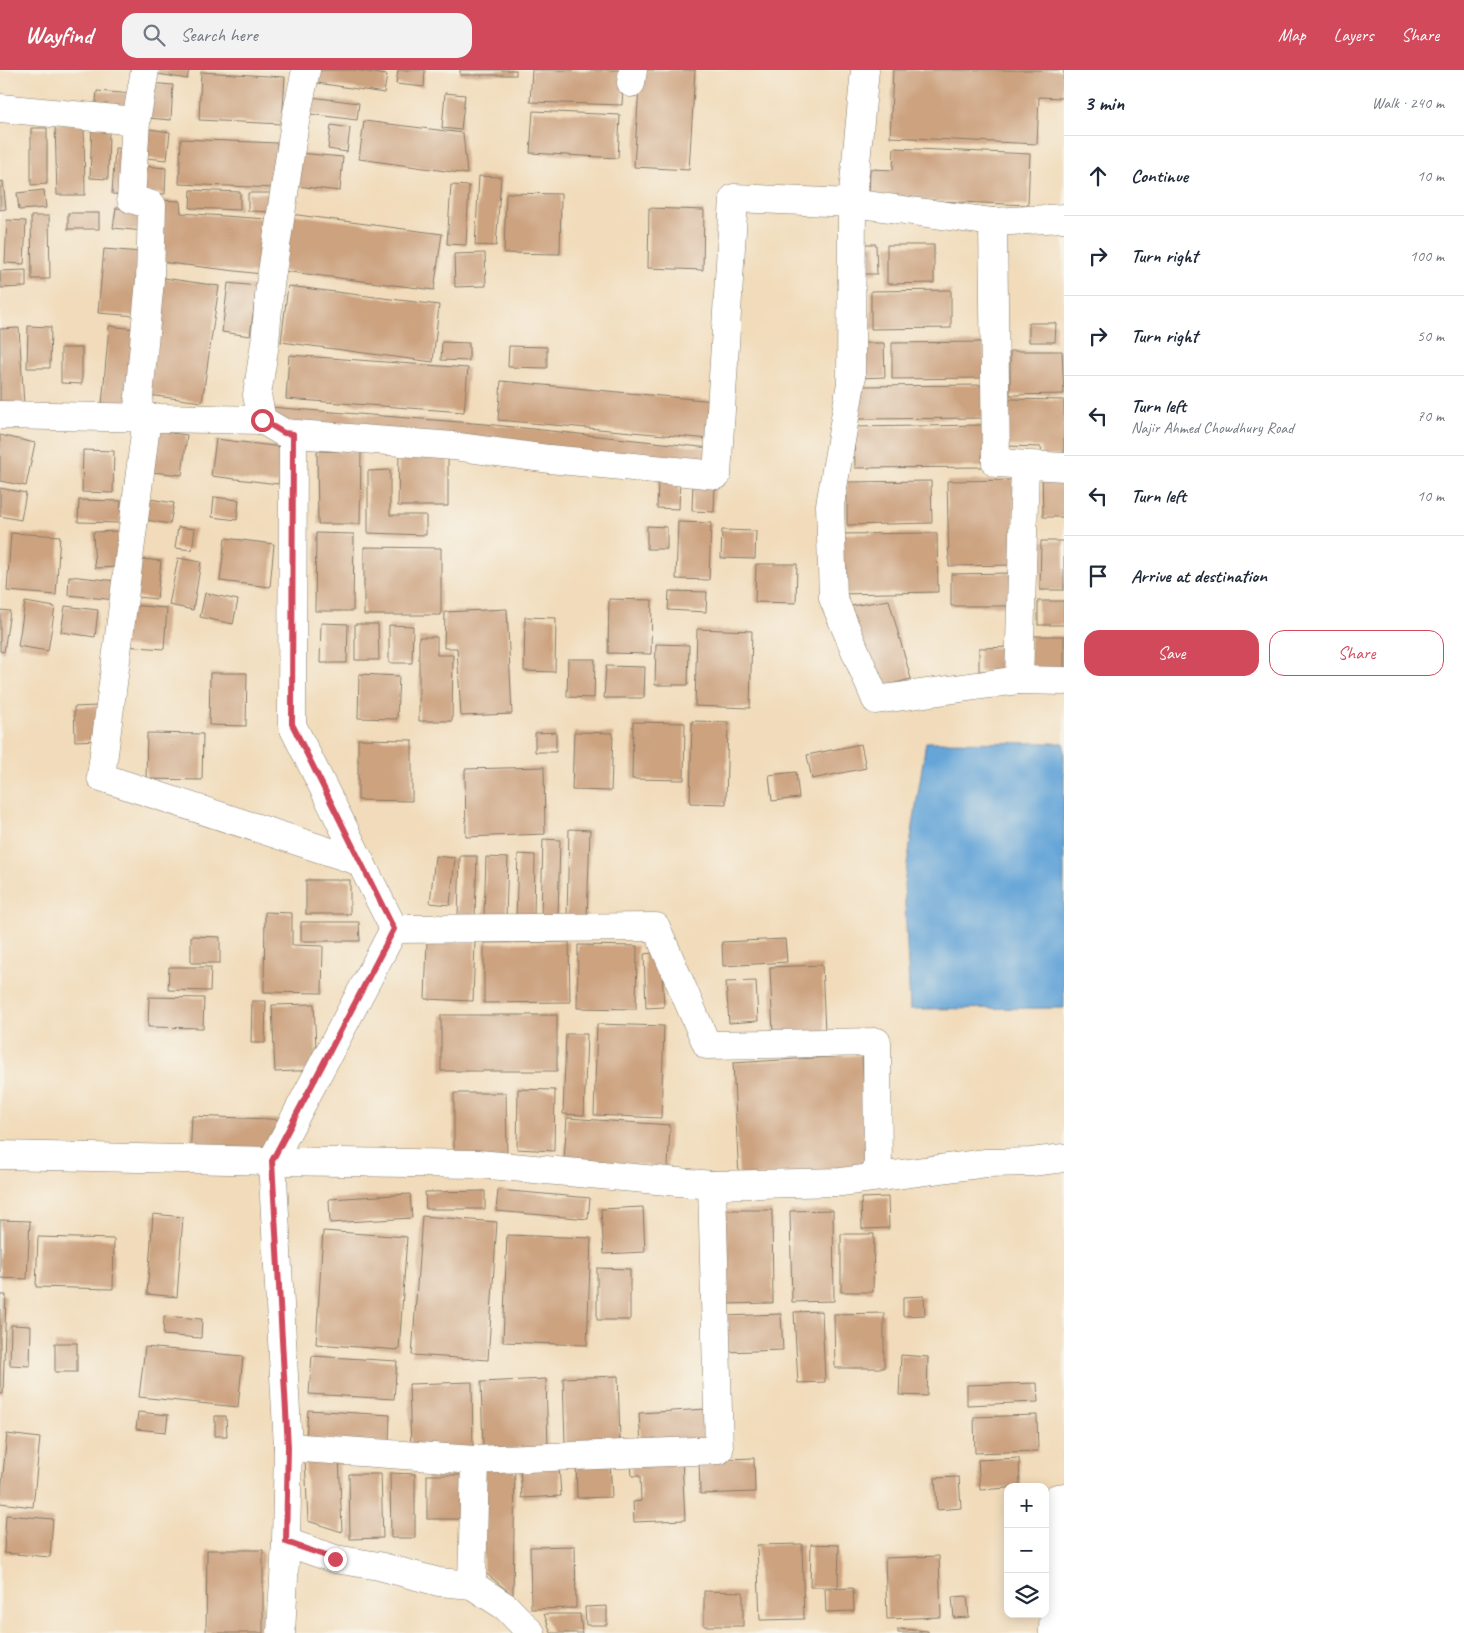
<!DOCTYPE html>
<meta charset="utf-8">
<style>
body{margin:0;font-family:Caveat,sans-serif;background:#f2f2f3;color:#1f2937}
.controls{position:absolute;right:15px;bottom:15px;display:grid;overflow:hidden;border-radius:10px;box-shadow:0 2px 12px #0003}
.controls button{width:45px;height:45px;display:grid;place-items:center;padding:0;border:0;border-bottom:1px solid #e0e1e3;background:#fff;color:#1f2937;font:25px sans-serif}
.stop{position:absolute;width:15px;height:15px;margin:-11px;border:4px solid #d1495b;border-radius:50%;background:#fff}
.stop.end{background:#d1495b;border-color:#fff;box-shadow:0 1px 5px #0008}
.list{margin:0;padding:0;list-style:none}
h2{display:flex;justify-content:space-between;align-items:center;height:65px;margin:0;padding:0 20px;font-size:21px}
h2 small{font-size:16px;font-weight:400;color:#747a83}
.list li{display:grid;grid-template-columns:32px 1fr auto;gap:15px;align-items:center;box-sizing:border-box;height:80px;padding:0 20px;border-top:1px solid #e0e1e3}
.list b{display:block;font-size:19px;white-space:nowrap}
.list p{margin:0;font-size:16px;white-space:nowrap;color:#747a83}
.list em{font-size:16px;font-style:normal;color:#747a83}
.actions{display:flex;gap:10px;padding:15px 20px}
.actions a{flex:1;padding:11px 0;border:1px solid #d1495b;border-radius:15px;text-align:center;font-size:18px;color:#d1495b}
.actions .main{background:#d1495b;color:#fff}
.icon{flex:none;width:28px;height:28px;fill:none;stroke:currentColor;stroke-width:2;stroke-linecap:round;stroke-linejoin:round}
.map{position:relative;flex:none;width:1064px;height:1563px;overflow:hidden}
header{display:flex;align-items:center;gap:30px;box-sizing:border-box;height:70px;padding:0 25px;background:#d1495b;color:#fff}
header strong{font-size:24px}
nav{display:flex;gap:28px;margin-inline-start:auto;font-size:18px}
.search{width:350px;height:45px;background:#f2f2f3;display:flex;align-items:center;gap:12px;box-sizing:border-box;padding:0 18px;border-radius:15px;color:#747a83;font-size:19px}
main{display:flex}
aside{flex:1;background:#fff}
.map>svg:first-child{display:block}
</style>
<header>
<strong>Wayfind</strong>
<div class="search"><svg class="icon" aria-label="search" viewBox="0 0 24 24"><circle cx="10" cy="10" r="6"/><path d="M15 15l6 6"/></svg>Search here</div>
<nav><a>Map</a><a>Layers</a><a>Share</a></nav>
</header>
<main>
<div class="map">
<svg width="1064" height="1563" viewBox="0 0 1064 1563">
<rect width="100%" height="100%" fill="#f7f3e8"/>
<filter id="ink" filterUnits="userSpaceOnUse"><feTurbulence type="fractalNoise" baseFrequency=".02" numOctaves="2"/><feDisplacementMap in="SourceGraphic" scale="10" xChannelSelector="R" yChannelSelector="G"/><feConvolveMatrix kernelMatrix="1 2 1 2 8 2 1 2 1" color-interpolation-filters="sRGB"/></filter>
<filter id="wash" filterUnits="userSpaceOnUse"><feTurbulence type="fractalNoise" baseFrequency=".0096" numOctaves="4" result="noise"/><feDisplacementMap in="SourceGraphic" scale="20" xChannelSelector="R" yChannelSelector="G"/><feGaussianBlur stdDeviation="1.12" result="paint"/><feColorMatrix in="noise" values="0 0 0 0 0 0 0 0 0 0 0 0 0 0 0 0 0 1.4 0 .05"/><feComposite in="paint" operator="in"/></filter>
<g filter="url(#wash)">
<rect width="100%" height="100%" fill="#f1dbba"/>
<polygon fill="#65a5d8" stroke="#40607a" points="926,672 1064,673 1064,938 910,939 904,814"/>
<g id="blocks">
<g fill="#cca27f">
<polygon points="159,0 189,0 187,9 158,4"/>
<polygon points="313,0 354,0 387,5 384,23 311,12"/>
<polygon points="398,0 425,0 424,17 396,14"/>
<rect x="460" y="0" width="56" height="5"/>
<polygon points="532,0 624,0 622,35 530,32"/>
<polygon points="640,0 695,0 689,100 634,97"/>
<polygon points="893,0 1064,0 1063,28 1039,27 1037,74 890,67"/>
<polygon points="201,2 285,7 282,54 199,50"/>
<polygon points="150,13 173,15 171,50 147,48"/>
<polygon points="97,21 134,24 132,45 95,42"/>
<polygon points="445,23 465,25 461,60 442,58"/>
<polygon points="311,27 359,33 357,50 309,44"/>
<polygon points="533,41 620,45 618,88 530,83"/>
<polygon points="364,51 463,63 467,104 359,89"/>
<polygon points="55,54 84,54 85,125 57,125"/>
<polygon points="92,55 109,56 108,109 90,108"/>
<polygon points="331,55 350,58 347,82 328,79"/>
<polygon points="31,58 47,58 47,114 31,115"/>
<polygon points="150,59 170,62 167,90 146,88"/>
<polygon points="181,69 277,73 275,118 179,114"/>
<polygon points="115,78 130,79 126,125 112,124"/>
<polygon points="894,78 1030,84 1028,135 869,128 870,99 893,100"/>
<polygon points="299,83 343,87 340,121 296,116"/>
<polygon points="144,96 166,98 165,124 142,122"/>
<polygon points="479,106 501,107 496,176 475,175"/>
<polygon points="3,111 6,139 0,140 0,112"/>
<polygon points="451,115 469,116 466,175 447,174"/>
<polygon points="44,120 46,138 19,140 17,123"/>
<polygon points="191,120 240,122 240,140 190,138"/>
<polygon points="248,123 276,123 276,142 248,141"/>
<polygon points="506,123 561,124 560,184 504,183"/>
<polygon points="157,130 180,131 181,143 267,149 261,204 160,192"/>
<polygon points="116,138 146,140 144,161 113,158"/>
<polygon points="649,138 704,140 703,200 648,198"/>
<rect x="68" y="143" width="31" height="16"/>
<polygon points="290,144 442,164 434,220 283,201"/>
<polygon points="31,146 49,146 50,209 32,209"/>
<polygon points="7,150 26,151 24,194 5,193"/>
<polygon points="859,174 876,174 877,204 860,204"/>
<polygon points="887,175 934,175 934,213 887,214"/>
<polygon points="104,179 142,182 137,246 98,243"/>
<polygon points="485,183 486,216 455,217 454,184"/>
<polygon points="26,200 26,217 1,218 0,201"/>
<polygon points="164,208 219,216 202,332 148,325"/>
<polygon points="228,213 257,216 250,266 222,262"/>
<polygon points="288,216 439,235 433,292 281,272"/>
<polygon points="951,220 951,258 871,259 871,221"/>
<polygon points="1029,253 1056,253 1055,272 1029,272"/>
<polygon points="28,256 51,257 50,298 27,298"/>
<polygon points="109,256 135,259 129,337 102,335"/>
<polygon points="19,258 24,334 0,334 0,259"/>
<polygon points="442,272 469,273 469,291 441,290"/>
<polygon points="984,272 985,308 892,309 892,273"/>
<polygon points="859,273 884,273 885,307 859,308"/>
<polygon points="509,276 547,277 547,298 508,297"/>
<polygon points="61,278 82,278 82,314 61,313"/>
<polygon points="1010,281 1062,281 1064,324 1010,325"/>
<polygon points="289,285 468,298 464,342 286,329"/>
<polygon points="501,311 714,331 710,369 498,350"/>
<polygon points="990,315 990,348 859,349 858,316"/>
<polygon points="1010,329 1064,330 1064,386 1042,386 1041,377 1006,376"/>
<polygon points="269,337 485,354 710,378 708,397 278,354"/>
<polygon points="984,355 985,397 855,398 854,357"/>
<polygon points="155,361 187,365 182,405 150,402"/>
<polygon points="0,365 35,373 26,416 0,411"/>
<polygon points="216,369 282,377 278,414 211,406"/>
<polygon points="83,380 114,381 113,423 82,422"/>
<polygon points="317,381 361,382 360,454 318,454"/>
<polygon points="399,383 448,383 448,436 398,436"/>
<polygon points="390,400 390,445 426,445 426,465 368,463 368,401"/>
<polygon points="1042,402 1064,402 1064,447 1043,447"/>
<polygon points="658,410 680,411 679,439 657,438"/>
<polygon points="1014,410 1015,495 949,496 947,411"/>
<polygon points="931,411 932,453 847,455 847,412"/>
<polygon points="693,412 715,413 714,442 692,441"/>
<polygon points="0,418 26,423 21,450 0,446"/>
<polygon points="214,427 239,430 237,450 212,447"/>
<polygon points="144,428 174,433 170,454 140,449"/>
<polygon points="79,430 121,431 120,453 78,452"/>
<polygon points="678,452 711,453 709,510 676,509"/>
<polygon points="647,456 667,457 667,479 647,479"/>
<polygon points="178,457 195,459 192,480 175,478"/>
<polygon points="722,460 756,461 755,489 721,488"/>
<polygon points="119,461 121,497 95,498 93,462"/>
<polygon points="11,463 60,466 56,525 7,521"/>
<polygon points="316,463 354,464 353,541 315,541"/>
<polygon points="937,463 938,522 840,524 839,464"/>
<polygon points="225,468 274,474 270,517 220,511"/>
<polygon points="1041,471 1064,471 1064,520 1040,520"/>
<polygon points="364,477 441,478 441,545 364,545"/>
<polygon points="132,488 161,491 157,529 127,526"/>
<polygon points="178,488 201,492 193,540 169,535"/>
<polygon points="756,494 797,494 796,533 755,532"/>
<polygon points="1013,503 1013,536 951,536 951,504"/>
<polygon points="69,506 117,511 115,530 68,525"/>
<polygon points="669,521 707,522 706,542 668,540"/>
<polygon points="205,523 238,530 233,554 200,547"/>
<polygon points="609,529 652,530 651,584 608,583"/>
<polygon points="889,530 911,609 876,618 845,537"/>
<rect x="1038" y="531" width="26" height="24"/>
<polygon points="25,532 55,537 48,581 18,576"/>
<polygon points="128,535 167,538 164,579 124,576"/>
<polygon points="65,536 98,540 95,567 61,562"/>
<polygon points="507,539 512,644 461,646 457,578 444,578 445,542"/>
<polygon points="0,540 10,541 4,582 0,581"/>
<polygon points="525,547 556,548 555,602 524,601"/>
<polygon points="321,553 348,554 347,593 320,593"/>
<polygon points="355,554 378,554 379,590 355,590"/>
<polygon points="389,555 413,556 412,593 389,593"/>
<polygon points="697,559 752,561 750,638 695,636"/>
<rect x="1030" y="566" width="34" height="35"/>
<polygon points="419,567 437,567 437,585 453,585 452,651 419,651"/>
<polygon points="656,574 689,575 688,615 655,615"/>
<polygon points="1011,577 1011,601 979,601 979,578"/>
<polygon points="568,589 595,589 594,628 567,627"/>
<polygon points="606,596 645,597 644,628 604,628"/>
<polygon points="210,603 247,603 246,656 209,655"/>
<polygon points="359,604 399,606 397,649 358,648"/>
<polygon points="97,636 98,670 75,671 74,637"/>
<polygon points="692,651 728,652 726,734 690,733"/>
<polygon points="633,652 685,653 684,710 632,709"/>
<polygon points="556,662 556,682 535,682 535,663"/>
<polygon points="574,662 613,663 611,721 572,720"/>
<polygon points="147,663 203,664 202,710 146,709"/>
<polygon points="358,669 412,670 412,731 358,730"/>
<polygon points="861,674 866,698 812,709 807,685"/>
<polygon points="544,697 545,764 466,767 465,699"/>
<polygon points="796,702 799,728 772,731 769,705"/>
<polygon points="569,759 590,760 587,848 567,847"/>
<polygon points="543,769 560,770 558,847 541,847"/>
<polygon points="518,784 535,785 534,848 516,848"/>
<polygon points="435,786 455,788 450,835 430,833"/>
<polygon points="460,786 477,786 475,846 458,846"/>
<polygon points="486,787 508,788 506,848 484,847"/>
<rect x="306" y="810" width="44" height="34"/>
<polygon points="265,842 292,843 292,875 323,876 322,923 264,922"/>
<polygon points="301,852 359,852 360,871 301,871"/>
<polygon points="191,866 220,867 220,893 191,893"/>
<polygon points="785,869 787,892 723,896 722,872"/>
<polygon points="427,871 475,872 473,931 425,929"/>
<polygon points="569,872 570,932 484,933 484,873"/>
<polygon points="578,875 637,876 636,939 577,938"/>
<polygon points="661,882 664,937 646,938 644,884"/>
<polygon points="822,895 825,962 773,964 770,897"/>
<polygon points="169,897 211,897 210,921 168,920"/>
<polygon points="756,911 758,951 729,953 726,912"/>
<polygon points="149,927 204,928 203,958 148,957"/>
<polygon points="252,931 266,931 265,973 251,973"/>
<polygon points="314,934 317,1000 275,1002 272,935"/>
<rect x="441" y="945" width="116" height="56"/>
<polygon points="597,954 664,956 661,1048 594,1045"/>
<polygon points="566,964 587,964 584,1045 563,1044"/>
<polygon points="862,985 868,1100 739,1107 733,993"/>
<polygon points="518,1019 555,1020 554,1081 517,1079"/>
<polygon points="454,1023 506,1023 507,1089 454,1089"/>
<polygon points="192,1046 294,1050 292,1094 190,1091"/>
<polygon points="567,1048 670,1055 668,1097 564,1090"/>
<polygon points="498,1120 590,1128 588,1149 496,1141"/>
<polygon points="485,1121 485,1139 426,1139 425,1122"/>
<polygon points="410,1124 412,1148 330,1153 329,1129"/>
<polygon points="888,1127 889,1158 862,1159 861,1128"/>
<polygon points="643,1137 645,1182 604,1184 601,1139"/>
<polygon points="724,1140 772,1140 773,1233 725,1234"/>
<polygon points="833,1140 834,1231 792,1232 790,1141"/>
<polygon points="153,1144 183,1147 177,1227 147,1224"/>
<polygon points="422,1146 497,1152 488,1290 412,1285"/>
<polygon points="0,1150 30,1151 27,1209 0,1208"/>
<polygon points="323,1161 407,1167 399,1280 316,1274"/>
<polygon points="841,1164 874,1164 873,1222 841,1222"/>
<polygon points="507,1165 591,1168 587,1275 503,1272"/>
<polygon points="38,1167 114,1169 113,1219 36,1217"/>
<polygon points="597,1198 630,1199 630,1250 597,1250"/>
<polygon points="0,1225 6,1225 3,1324 0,1324"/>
<polygon points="924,1226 925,1245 903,1246 903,1227"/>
<polygon points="822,1241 825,1312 798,1313 794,1242"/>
<polygon points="884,1243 884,1298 835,1298 834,1244"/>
<polygon points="781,1244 783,1280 725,1282 724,1246"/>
<polygon points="164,1246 202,1249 201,1268 163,1265"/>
<polygon points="11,1255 31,1256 30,1296 10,1295"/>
<rect x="55" y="1273" width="22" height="29"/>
<polygon points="145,1277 243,1286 238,1337 139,1327"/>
<polygon points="901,1285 928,1287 927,1326 899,1325"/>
<polygon points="312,1286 397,1291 394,1329 309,1324"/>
<polygon points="618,1306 620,1371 565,1373 563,1308"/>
<polygon points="546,1309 548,1378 483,1380 481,1312"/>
<polygon points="472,1312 473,1379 411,1381 409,1314"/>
<polygon points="1037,1313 1038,1332 967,1335 967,1315"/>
<polygon points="707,1339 709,1371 641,1376 639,1343"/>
<polygon points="308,1340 390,1345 389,1373 306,1368"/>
<polygon points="138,1342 168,1345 166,1362 136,1359"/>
<polygon points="1037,1345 1038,1381 975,1383 974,1347"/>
<polygon points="215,1346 226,1346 227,1366 215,1366"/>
<polygon points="7,1364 40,1368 33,1437 0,1433"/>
<polygon points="339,1386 342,1462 308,1451 305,1388"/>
<polygon points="754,1388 755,1422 700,1424 699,1390"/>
<polygon points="1019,1388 1020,1417 980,1420 978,1390"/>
<polygon points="682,1389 685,1450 634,1452 633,1432 641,1431 640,1406 632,1406 631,1392"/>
<polygon points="610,1392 612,1427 577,1428 576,1393"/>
<polygon points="483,1395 515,1395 513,1525 483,1501"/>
<polygon points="559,1396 561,1426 522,1428 520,1399"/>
<polygon points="390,1403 415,1404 415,1468 391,1468"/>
<polygon points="349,1404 381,1404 383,1468 350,1469"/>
<rect x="427" y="1405" width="35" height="44"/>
<polygon points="959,1407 961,1438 937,1440 935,1408"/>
<polygon points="6,1445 53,1449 50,1487 4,1483"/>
<polygon points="802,1474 804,1549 760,1550 757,1475"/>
<polygon points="811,1474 839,1475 838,1517 810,1517"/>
<polygon points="575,1476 576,1538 531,1539 530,1477"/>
<polygon points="207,1480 263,1480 263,1563 206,1563"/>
<polygon points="939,1486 941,1547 887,1549 885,1488"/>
<polygon points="853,1518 854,1541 826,1542 825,1519"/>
<polygon points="704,1521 743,1522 743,1556 704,1556"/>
<polygon points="967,1526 969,1547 954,1548 952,1527"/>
<polygon points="607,1536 607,1555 586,1555 585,1537"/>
<polygon points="544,1544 580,1544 582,1563 551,1563"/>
<polygon points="898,1559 928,1561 928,1563 898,1563"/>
</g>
</g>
</g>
<g filter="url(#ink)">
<use href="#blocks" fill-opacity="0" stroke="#867c6b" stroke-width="1"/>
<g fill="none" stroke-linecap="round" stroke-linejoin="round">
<defs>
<g id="minor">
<polyline points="306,0 295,52 270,215 265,273 257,325 262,350 284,363 453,376 549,389 717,405 734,128 852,133 865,0"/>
<polyline points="631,13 633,0"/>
<polyline points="0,38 136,51 131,129 152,135 150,210 137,348"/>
<polyline points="136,51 145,0"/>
<polyline points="1064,148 993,152 852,133 851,313 830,435 833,528 876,630 1019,610 1064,611"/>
<polyline points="993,152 996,393 1064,397"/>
<polyline points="0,345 262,350"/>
<polyline points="147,348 101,707 361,792"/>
<polyline points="293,364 292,655 394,859"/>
<polyline points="1019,610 1025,395"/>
<polyline points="878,1107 877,972 707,975 656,857 394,859 272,1091 478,1094 712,1115 841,1112 986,1093 1031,1092 1064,1088"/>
<polyline points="288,1377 475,1390"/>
<polyline points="472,1515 475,1390 719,1380 712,1115"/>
<polyline points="281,1563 286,1472 335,1489 379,1496 439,1512 472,1515 506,1537 531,1563"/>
<polyline points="1053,1563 1057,1428 1064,1427"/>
</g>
<polyline id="tertiary" points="0,1085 272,1091 288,1377 286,1472"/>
</defs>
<use href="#minor" stroke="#867c6b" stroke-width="29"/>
<use href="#tertiary" stroke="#867c6b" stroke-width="29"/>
<use href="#minor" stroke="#fff" stroke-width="28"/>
<use href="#tertiary" stroke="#fff" stroke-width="28"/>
</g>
</g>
<g fill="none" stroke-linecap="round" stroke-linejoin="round" filter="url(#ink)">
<polyline stroke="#d1495b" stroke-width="6" points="262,350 284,363 293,364 292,654 394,859 272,1091 288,1377 286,1472 335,1489"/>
</g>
</svg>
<div class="controls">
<button>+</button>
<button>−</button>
<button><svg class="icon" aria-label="layers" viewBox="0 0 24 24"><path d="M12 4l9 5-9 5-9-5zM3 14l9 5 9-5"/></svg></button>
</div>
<div class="stop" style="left:262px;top:350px"></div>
<div class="stop end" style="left:335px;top:1489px"></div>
</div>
<aside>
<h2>3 min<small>Walk · 240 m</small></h2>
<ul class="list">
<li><svg class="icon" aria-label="ahead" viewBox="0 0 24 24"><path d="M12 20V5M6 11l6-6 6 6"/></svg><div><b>Continue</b></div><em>10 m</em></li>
<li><svg class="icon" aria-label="right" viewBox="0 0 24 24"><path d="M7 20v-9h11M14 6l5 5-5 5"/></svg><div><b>Turn right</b></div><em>100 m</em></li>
<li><svg class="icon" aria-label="right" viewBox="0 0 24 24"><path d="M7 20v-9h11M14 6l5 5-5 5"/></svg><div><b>Turn right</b></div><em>50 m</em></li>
<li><svg class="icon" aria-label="left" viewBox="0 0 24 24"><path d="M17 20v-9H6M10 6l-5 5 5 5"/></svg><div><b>Turn left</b><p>Najir Ahmed Chowdhury Road</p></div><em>70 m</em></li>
<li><svg class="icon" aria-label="left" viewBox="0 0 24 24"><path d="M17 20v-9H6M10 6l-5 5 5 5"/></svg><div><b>Turn left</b></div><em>10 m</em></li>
<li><svg class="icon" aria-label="arrive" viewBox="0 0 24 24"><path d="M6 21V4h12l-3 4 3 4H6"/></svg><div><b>Arrive at destination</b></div></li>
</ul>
<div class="actions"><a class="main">Save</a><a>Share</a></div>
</aside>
</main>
